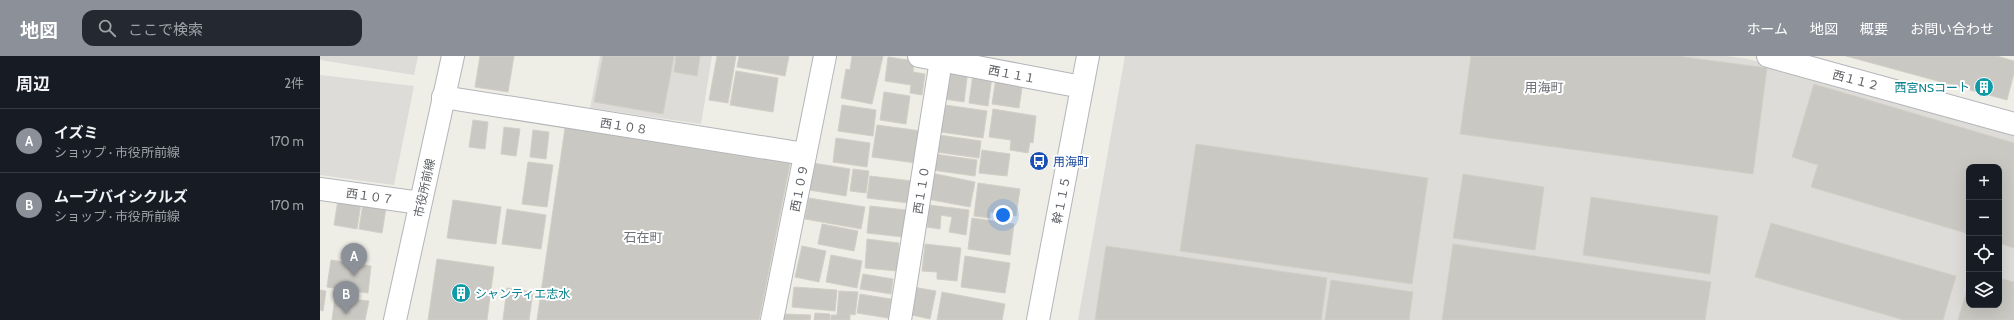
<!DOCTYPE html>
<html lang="ja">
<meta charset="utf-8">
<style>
body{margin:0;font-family:Cabin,"Noto Sans JP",sans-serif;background:#242831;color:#f1f3f6}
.controls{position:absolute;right:12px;bottom:12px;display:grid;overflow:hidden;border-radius:8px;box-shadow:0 4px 16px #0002}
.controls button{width:36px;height:36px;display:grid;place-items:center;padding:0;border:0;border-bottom:1px solid #363941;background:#171b24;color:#f1f3f6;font:20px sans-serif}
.you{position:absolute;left:683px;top:159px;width:14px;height:14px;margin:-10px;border:3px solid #fff;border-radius:50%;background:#1a73e8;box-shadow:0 0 0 6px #1a73e833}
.badge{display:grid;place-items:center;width:26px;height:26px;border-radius:50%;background:#8c9099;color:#fff;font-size:13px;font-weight:700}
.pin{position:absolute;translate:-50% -33px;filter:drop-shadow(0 1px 2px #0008)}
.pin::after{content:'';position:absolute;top:21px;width:14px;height:12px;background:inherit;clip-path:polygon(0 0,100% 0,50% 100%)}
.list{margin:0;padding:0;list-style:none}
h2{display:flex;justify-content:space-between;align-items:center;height:52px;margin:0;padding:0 16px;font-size:17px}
h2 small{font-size:13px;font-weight:400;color:#9ea1a6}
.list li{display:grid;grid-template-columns:26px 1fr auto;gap:12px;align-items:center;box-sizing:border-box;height:64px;padding:0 16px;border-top:1px solid #363941}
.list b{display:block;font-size:15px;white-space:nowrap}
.list p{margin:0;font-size:13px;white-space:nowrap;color:#9ea1a6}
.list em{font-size:13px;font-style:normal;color:#9ea1a6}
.icon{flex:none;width:22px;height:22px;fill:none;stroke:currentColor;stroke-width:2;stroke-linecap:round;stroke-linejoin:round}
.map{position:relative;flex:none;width:1694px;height:264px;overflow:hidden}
header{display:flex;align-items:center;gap:24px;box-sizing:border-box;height:56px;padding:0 20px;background:#8c9099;color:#fff}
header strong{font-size:19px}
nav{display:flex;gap:22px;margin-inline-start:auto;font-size:14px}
.search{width:280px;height:36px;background:#242831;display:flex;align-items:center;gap:10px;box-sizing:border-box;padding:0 14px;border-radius:12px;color:#9ea1a6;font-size:15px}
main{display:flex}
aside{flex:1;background:#171b24}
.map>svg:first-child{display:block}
</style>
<header>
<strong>地図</strong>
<div class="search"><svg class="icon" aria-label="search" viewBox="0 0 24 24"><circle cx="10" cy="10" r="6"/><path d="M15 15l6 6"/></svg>ここで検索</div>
<nav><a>ホーム</a><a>地図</a><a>概要</a><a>お問い合わせ</a></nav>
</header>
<main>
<aside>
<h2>周辺<small>2件</small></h2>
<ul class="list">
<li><span class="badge">A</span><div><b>イズミ</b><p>ショップ · 市役所前線</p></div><em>170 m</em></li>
<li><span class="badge">B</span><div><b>ムーブバイシクルズ</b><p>ショップ · 市役所前線</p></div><em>170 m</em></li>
</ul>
</aside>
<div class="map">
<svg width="1694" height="264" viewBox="0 0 1694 264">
<rect width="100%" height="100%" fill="#eeede6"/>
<g fill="#dddcd8" fill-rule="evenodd">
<polygon points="0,0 98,0 94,19 0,4"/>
<polygon points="280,0 392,0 381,68 270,52"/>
<path d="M 805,0 L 1406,0 L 1428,3 L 1694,77 L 1694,264 L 758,264 ZM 1649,111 L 1679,111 L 1679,249 L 1649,249 Z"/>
<polygon points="0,19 94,30 74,129 0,119"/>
</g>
<g fill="#cac8c2" stroke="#d2cfc5">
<polygon points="160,0 194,0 188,36 155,31"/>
<polygon points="283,0 354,0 343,58 274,46"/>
<polygon points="356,0 380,0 377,20 354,16"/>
<polygon points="397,0 416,0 408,47 389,44"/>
<polygon points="419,0 469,0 465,20 417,11"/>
<polygon points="532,0 563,0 552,48 521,42 526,13 530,14"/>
<polygon points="1151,0 1357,0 1447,12 1433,118 1140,78"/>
<polygon points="1526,0 1677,0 1694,5 1694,17 1687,44"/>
<polygon points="568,1 594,5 593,16 605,18 602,39 590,37 591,29 565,25"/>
<polygon points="629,11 648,14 644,46 624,43"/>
<polygon points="416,15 458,22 453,56 410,49"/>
<polygon points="653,18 672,21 668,50 649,47"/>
<polygon points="676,22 703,25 699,52 672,48"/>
<polygon points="1494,28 1694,87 1694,192 1679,187 1679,111 1649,111 1649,178 1491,131 1498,109 1472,101"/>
<polygon points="564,36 590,40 586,68 560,64"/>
<polygon points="522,49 556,54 553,80 518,75"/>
<polygon points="625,49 667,55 663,82 621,76"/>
<polygon points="673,53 716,60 713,87 710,86 708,97 690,94 691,84 669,81"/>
<polygon points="153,64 168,66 165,93 149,91"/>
<polygon points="557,69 601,75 596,107 552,101"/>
<polygon points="184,71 200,73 196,100 181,98"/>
<polygon points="245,72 470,108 439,264 217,264"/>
<polygon points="213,74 229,76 226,103 210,101"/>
<polygon points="619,79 661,85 659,102 616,96"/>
<polygon points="516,82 550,87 547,111 513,106"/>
<polygon points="876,88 1108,122 1092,228 860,195"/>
<polygon points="662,94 690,98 687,120 659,117"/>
<polygon points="614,98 657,104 655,120 612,114"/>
<polygon points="208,106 233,109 227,151 202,148"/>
<polygon points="493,107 530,113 526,140 489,134"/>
<polygon points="533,113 549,115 546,137 530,135"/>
<polygon points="611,117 655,126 650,151 607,143"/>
<polygon points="1143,118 1224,131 1215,194 1133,182"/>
<polygon points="550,120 592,125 589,147 547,142"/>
<polygon points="658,127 700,133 696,160 670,156 670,162 654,160"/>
<polygon points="1271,141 1398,160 1390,218 1263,199"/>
<polygon points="489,142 545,151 541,173 485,163"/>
<polygon points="18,144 41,147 37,173 14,169"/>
<polygon points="133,144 181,151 176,188 127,182"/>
<polygon points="43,148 66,152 62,177 39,173"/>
<polygon points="609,149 649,154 646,179 629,176 632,161 621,159 620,173 607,171"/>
<polygon points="550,150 586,154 583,181 547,177"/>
<polygon points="187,153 226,159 221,193 182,188"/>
<polygon points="652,162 694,168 690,199 648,193"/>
<polygon points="1451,167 1636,220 1623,264 1584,264 1435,221"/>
<polygon points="502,168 538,175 534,195 498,188"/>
<polygon points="547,183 579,187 577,215 545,212"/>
<polygon points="605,188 641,192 637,225 617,223 617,216 602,215"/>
<polygon points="1133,188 1391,226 1385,264 1122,264"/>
<polygon points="482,190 506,195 499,226 475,221"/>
<polygon points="786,190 1007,222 1001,264 775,264"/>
<polygon points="511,199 542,205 537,232 506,226"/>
<polygon points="645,200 690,207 685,237 641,231"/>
<polygon points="117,203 174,211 167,264 108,264"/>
<polygon points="11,204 51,210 48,237 7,231"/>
<polygon points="543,218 573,223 571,238 540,233"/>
<polygon points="1679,222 1694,226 1694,264 1638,264 1649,227 1649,249 1679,249"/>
<polygon points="1011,224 1093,236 1089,264 1005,264"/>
<polygon points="474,231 517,234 515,255 472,251"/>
<polygon points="593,231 616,235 610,263 587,258"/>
<polygon points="187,232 213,236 209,264 183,264"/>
<polygon points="0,234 6,235 3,255 0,254"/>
<polygon points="519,235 538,236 535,259 530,258 530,264 511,264 511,259 517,259"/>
<polygon points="622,236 685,248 682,264 617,264"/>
<polygon points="540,238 571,243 568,262 537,257"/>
<polygon points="15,241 49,245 45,264 12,264"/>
<polygon points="495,257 510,258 510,264 494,264"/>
<polygon points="463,258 491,259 490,264 463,264"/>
</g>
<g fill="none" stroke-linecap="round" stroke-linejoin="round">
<defs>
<g id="minor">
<polyline points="599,0 762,31"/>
<polyline points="1448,0 1694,68"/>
<polyline points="123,41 485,98"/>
<polyline points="0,133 100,147"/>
<polyline points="75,264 133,0"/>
<polyline points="452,264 505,0"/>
<polyline points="580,264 621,4"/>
<polyline points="718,264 768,0"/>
</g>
</defs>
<use href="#minor" stroke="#b3b5b9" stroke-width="24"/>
<use href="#minor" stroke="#fff" stroke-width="22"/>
</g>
<defs>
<symbol id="building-disc" viewBox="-11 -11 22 22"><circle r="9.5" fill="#0f9aa8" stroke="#fff"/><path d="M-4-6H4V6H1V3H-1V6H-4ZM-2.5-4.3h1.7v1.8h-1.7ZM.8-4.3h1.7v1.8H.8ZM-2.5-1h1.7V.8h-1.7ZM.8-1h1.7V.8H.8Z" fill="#fff"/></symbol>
<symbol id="bus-disc" viewBox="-11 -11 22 22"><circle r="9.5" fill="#1a4fb4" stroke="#fff"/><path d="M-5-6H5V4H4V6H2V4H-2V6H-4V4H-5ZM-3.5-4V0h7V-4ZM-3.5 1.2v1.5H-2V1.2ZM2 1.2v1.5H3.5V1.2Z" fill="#fff"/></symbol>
</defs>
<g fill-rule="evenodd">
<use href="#building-disc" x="1653" y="20" width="22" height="22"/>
<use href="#bus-disc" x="708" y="94" width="22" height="22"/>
<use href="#building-disc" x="130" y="226" width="22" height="22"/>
</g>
<g text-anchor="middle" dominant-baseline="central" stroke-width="4" stroke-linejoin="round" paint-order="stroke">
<g font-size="12" fill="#5d6065" stroke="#fff">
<text transform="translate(692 18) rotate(11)">西１１１</text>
<text transform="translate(1536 24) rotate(15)">西１１２</text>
<text transform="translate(304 70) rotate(9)">西１０８</text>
<text transform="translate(104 132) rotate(-78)">市役所前線</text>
<text transform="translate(479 132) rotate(-79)">西１０９</text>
<text transform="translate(601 134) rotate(-81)">西１１０</text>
<text transform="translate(50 140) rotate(8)">西１０７</text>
<text transform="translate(741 144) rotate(-79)">幹１１５</text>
</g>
<g font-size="12" fill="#0d838f" stroke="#fff" text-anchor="end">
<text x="1650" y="31">西宮NSコート</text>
<text x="155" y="237" text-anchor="start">シャンティエ志水</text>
</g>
<g font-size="12" fill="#164399" stroke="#fff" text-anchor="start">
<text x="733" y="105">用海町</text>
</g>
<g font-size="13" fill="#6e7277" stroke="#fff">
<text x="1224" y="31">用海町</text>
<text x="323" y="181">石在町</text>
</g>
</g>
</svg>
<div class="controls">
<button>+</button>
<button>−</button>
<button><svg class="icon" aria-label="locate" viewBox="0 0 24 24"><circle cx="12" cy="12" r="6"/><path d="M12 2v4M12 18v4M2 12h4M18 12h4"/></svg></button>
<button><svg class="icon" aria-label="layers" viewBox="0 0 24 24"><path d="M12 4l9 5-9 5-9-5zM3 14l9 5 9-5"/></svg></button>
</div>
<div class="you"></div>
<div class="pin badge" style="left:34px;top:220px">A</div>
<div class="pin badge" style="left:26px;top:258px">B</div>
</div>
</main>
